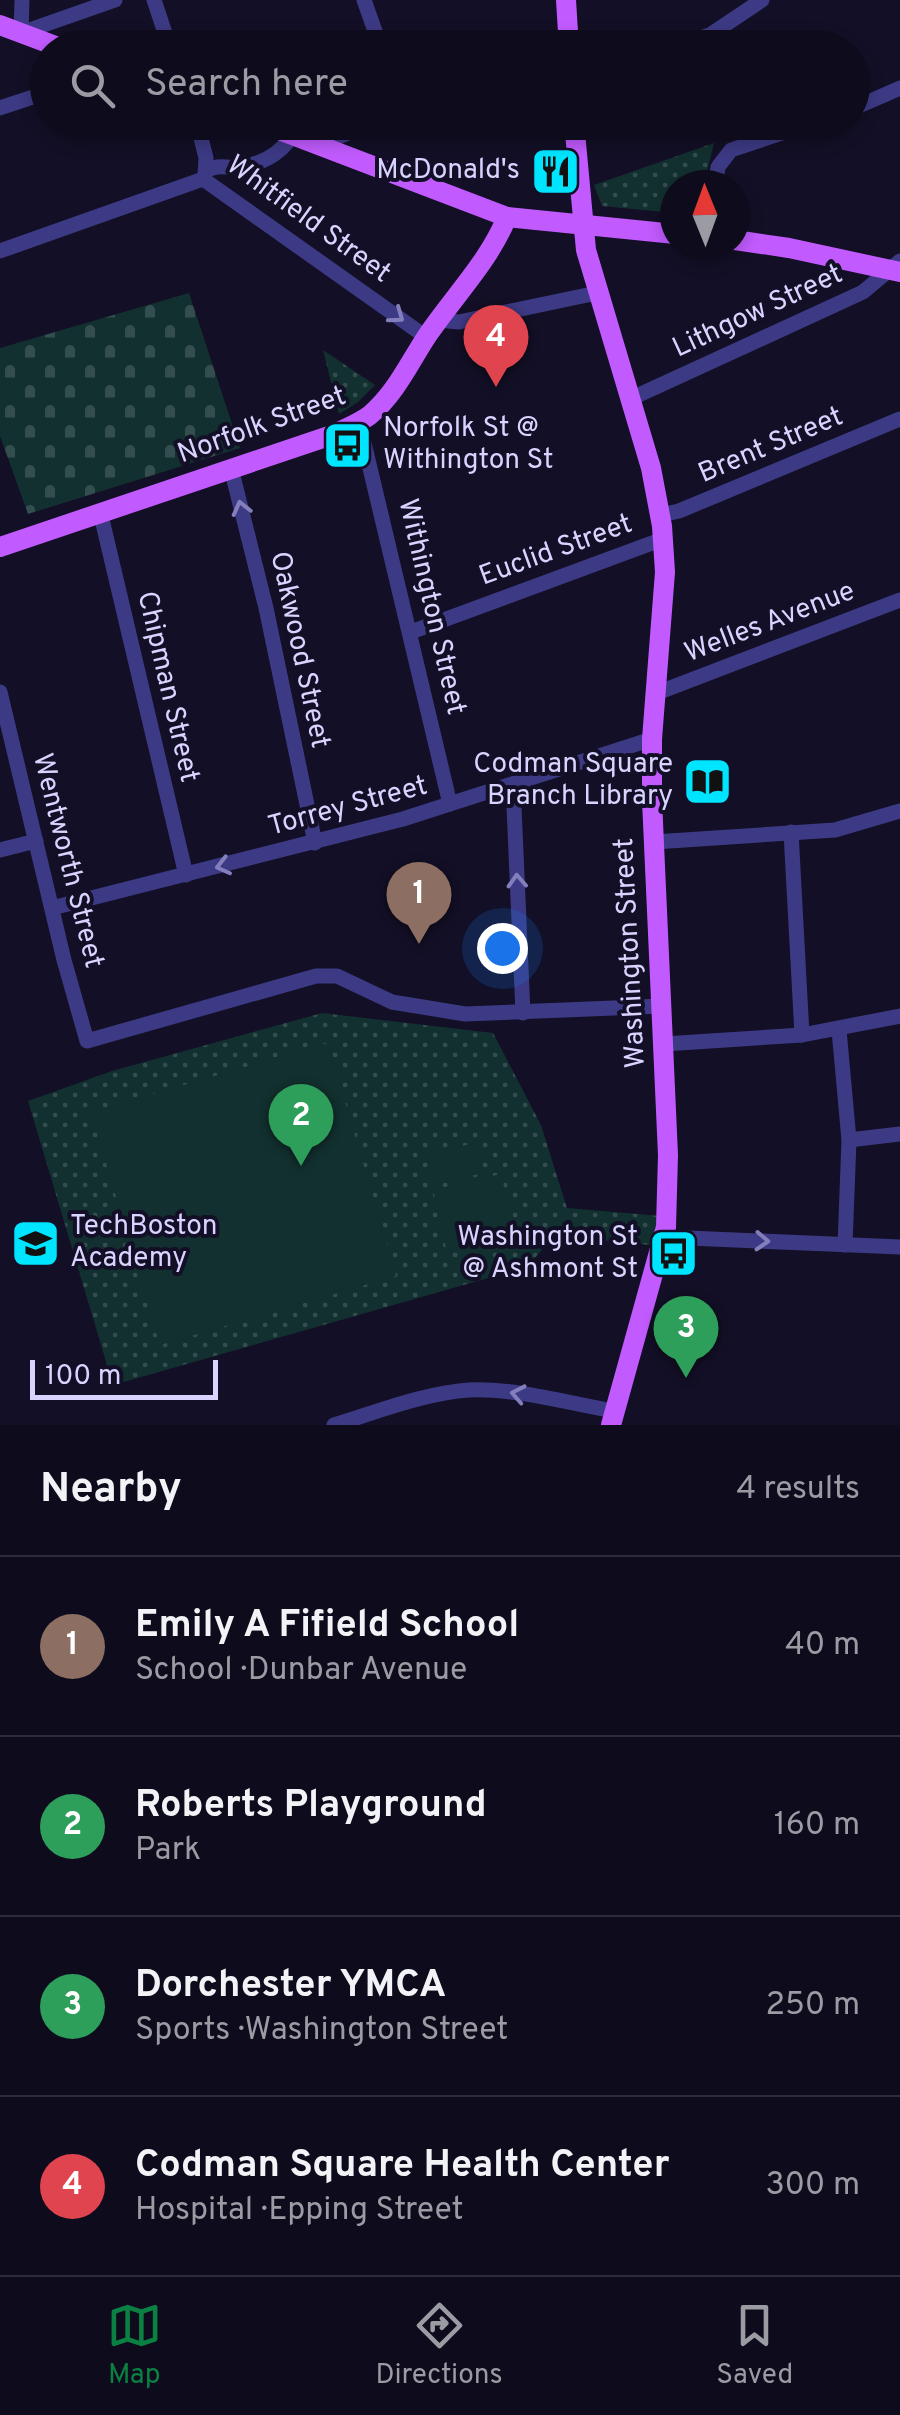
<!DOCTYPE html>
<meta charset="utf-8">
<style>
body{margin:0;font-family:Overpass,sans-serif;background:#1c1929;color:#f1f3f6}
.compass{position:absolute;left:660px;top:170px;width:90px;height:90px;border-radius:50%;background:#0e0b1c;box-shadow:0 5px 15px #0003;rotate:359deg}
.scale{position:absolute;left:30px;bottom:25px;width:188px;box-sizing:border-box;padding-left:10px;border:5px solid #d9d4ff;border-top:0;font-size:28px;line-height:35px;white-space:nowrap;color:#d9d4ff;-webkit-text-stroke:8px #130f26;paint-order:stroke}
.you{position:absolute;left:502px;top:948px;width:35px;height:35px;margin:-25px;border:8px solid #fff;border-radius:50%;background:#1a73e8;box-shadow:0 0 0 15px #1a73e833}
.badge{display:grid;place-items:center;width:65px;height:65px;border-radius:50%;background:#0b8043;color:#fff;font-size:32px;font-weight:700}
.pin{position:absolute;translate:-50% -82px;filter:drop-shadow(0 2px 5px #0008)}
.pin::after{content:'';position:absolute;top:52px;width:35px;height:30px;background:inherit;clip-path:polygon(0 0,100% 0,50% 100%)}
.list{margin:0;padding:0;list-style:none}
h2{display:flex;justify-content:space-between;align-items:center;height:130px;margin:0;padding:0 40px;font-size:42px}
h2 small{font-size:32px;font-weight:400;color:#9b9ba3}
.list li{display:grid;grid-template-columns:65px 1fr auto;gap:30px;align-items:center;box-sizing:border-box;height:180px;padding:0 40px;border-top:2px solid #2e2b3b}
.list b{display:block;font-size:38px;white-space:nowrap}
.list p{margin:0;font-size:32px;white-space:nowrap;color:#9b9ba3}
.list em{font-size:32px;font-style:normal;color:#9b9ba3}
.icon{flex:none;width:55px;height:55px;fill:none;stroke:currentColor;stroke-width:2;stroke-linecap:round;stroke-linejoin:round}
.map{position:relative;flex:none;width:900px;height:1425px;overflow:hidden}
.search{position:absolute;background:#0e0b1c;box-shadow:0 5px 15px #0003;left:30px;right:30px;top:30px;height:110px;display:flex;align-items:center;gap:25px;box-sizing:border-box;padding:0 35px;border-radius:55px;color:#9b9ba3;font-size:38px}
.sheet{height:850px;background:#0e0b1c}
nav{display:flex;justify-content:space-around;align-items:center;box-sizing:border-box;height:140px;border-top:2px solid #2e2b3b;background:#0e0b1c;font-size:28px;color:#9b9ba3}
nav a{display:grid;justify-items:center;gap:5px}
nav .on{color:#0b8043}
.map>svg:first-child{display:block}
</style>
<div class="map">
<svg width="900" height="1425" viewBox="0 0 900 1425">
<defs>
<pattern id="cemetery-stones" width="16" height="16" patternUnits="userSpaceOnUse" patternTransform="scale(2.5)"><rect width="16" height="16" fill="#12302f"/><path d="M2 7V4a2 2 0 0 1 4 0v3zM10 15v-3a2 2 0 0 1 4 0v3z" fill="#344d4e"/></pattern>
<pattern id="park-dots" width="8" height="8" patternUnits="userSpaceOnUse" patternTransform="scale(2.5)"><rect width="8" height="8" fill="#12302f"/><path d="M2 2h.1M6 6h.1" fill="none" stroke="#344d4e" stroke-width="1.8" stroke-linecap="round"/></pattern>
</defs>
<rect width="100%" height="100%" fill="#130f26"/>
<polygon fill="url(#cemetery-stones)" points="189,293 240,448 28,514 0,436 0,348"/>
<g fill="url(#park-dots)">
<polygon points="714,143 704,185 675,185 675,213 602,206 594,185"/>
<polygon points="323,350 375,385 358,402 339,414"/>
<polygon points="322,1013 493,1033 541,1125 567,1208 661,1216 660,1246 554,1236 527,1267 113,1385 28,1101 112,1071"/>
</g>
<g fill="#12302f">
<polygon points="328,1043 396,1276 160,1345 91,1112"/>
<polygon points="475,1143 483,1173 435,1184 427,1154"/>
<polygon points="501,1174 516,1236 447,1252 433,1190"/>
</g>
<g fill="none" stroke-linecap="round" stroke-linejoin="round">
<g stroke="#3d3a85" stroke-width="15">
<polyline points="22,0 21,33 115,0"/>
<polyline points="154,0 170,48"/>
<polyline points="364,0 381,48"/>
<polyline points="670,48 710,35 762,0"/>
<polyline points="0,108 48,92"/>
<polyline points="852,109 900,88"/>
<polyline points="197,122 206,158 205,175"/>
<polyline points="328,149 338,137 376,122"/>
<path d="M 206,171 C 218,164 225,168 238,167 C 261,165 280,154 292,136"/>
<polyline points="203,179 426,337"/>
<polyline points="715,185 718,167 731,150 815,122"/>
<polyline points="0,251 203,179"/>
<polyline points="439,320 459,322 597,293"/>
<polyline points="630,399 863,292 900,261"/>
<polyline points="359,422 450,804"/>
<polyline points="231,468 266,608 315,843"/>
<polyline points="100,511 186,875"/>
<polyline points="661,515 679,511 900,419"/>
<polyline points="411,632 663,539"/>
<polyline points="0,692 64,960 87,1041 316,976 337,976 392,1002 465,1014 663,1006"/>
<polyline points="657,693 900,600"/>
<polyline points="513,784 523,1013"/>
<polyline points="791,832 802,1035"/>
<polyline points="654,842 835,830 900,811"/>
<polyline points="0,850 36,841"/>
<polyline points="52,908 403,819 652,739"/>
<polyline points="839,1030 849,1140 845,1245"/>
<polyline points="664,1044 802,1035 900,1016"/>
<polyline points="849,1140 900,1134"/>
<polyline points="665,1237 900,1247"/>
<path d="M 334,1425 C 377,1412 424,1393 469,1390 C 516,1388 567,1403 614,1411"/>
</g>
<g stroke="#c25bff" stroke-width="20">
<polyline points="566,0 569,48"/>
<polyline points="0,25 61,48"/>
<polyline points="258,122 507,217 675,234"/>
<polyline points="574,122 586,250 651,468 662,526 665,572 652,739 652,800 668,1155 666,1227 611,1425"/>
<polyline points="735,240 789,248 900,272"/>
<path d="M 0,547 L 329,436 C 343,430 358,424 370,415 C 397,392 410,361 429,333 C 456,294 489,261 507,217"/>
</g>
</g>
<defs><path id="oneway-chevron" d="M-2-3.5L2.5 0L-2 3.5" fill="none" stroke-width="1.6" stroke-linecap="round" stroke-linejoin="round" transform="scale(2.5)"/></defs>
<g stroke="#837fbc">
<use href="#oneway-chevron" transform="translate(397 316) rotate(36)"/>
<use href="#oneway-chevron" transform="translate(241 508) rotate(-104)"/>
<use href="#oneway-chevron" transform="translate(223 866) rotate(166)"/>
<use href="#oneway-chevron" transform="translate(517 881) rotate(-93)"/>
<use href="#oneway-chevron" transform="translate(762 1241) rotate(3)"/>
<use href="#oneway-chevron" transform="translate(518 1394) rotate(-169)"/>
</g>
<defs>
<symbol id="restaurant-square" viewBox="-11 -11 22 22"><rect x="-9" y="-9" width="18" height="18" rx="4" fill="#00e5ff" stroke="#130f26"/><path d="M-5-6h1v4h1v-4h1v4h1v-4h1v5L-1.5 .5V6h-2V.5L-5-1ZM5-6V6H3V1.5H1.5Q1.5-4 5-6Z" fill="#111"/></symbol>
<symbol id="bus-square" viewBox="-11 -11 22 22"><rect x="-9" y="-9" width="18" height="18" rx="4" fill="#00e5ff" stroke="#130f26"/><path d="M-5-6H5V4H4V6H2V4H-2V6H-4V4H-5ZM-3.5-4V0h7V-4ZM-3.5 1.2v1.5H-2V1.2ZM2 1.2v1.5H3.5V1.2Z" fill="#111"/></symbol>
<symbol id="library-square" viewBox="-11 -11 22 22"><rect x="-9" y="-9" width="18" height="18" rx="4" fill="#00e5ff" stroke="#130f26"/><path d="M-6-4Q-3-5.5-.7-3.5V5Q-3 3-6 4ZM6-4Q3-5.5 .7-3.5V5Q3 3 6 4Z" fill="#111"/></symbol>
<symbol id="school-square" viewBox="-11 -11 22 22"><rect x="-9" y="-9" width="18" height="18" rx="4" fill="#00e5ff" stroke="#130f26"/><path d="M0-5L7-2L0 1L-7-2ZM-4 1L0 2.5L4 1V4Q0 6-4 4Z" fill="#111"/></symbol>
</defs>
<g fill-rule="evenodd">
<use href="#restaurant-square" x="528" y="144" width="55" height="55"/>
<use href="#bus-square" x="320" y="418" width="55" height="55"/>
<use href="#library-square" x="680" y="754" width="55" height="55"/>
<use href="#school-square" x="8" y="1216" width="55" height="55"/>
<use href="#bus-square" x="646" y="1226" width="55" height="55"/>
</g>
<g text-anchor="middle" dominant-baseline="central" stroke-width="8" stroke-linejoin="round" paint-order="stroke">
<g font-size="28" fill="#d9d4ff" stroke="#130f26" text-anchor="end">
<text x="520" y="171">McDonald's</text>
<text x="383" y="429" text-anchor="start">Norfolk St @<tspan x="383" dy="32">Withington St</tspan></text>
<text x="673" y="765">Codman Square<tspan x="673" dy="32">Branch Library</tspan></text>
<text x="70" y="1227" text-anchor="start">TechBoston<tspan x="70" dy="32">Academy</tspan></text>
<text x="638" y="1238">Washington St<tspan x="638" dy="32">@ Ashmont St</tspan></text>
</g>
<g font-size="28" fill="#d9d4ff" stroke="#130f26">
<text transform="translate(308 220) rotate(36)">Whitfield Street</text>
<text transform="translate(758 312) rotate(-25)">Lithgow Street</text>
<text transform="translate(262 426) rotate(-20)">Norfolk Street</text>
<text transform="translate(771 446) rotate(-23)">Brent Street</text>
<text transform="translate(556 551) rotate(-20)">Euclid Street</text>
<text transform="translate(431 607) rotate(77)">Withington Street</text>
<text transform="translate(770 623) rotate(-21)">Welles Avenue</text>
<text transform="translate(299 650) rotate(78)">Oakwood Street</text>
<text transform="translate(167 687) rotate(77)">Chipman Street</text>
<text transform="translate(348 807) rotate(-15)">Torrey Street</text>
<text transform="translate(67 861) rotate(76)">Wentworth Street</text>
<text transform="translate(631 953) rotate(-93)">Washington Street</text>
</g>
</g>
</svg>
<svg class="compass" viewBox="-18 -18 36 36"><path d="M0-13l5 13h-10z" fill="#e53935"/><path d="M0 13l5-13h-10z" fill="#9b9ba3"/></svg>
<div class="scale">100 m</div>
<div class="you"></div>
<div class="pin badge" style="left:419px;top:944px;background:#8d6e63">1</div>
<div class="pin badge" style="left:301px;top:1166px;background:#2e9e5b">2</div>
<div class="pin badge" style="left:686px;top:1378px;background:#2e9e5b">3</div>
<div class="pin badge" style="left:496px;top:387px;background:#e0444e">4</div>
<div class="search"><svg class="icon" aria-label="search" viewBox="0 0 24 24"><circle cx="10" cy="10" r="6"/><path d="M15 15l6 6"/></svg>Search here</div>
</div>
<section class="sheet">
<h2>Nearby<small>4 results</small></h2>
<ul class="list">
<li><span class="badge" style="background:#8d6e63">1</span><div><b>Emily A Fifield School</b><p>School · Dunbar Avenue</p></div><em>40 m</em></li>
<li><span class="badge" style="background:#2e9e5b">2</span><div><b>Roberts Playground</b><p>Park</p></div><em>160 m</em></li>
<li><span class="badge" style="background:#2e9e5b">3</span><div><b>Dorchester YMCA</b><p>Sports · Washington Street</p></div><em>250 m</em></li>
<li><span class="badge" style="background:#e0444e">4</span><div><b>Codman Square Health Center</b><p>Hospital · Epping Street</p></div><em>300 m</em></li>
</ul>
</section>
<nav>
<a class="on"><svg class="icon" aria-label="map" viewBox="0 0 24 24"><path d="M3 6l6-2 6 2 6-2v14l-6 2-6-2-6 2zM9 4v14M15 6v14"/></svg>Map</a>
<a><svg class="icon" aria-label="directions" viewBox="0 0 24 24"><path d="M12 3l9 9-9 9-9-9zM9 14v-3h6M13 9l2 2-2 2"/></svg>Directions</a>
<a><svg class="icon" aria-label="saved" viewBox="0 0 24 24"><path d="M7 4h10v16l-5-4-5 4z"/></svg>Saved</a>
</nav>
